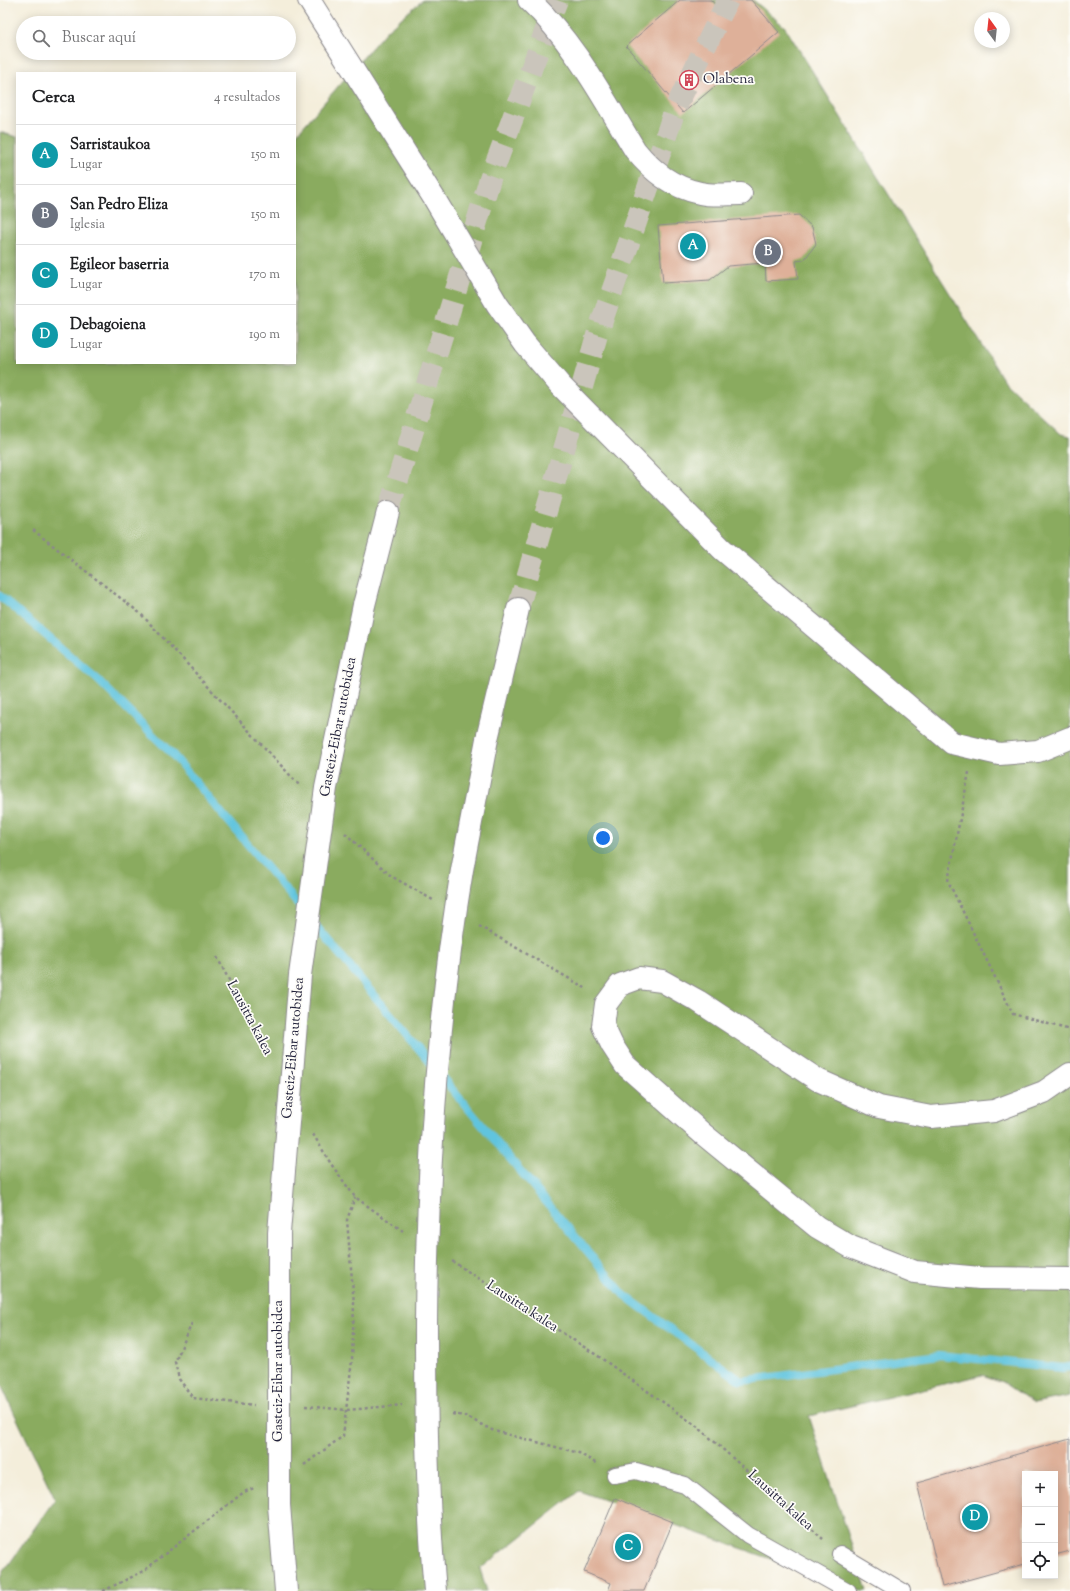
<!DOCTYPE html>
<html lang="es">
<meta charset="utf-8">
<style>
body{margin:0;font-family:"Sorts Mill Goudy",serif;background:#f6f6f6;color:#202124}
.controls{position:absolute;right:12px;bottom:12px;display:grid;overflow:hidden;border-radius:0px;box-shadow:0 2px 10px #0003}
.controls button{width:36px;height:36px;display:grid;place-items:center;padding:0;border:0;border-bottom:1px solid #e0e0e0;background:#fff;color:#202124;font:20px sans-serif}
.compass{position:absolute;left:974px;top:12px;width:36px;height:36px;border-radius:50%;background:#fff;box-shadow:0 2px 10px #0003;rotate:345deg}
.you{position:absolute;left:603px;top:838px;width:14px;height:14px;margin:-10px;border:3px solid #fff;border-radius:50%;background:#1a73e8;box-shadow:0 0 0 6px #1a73e833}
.badge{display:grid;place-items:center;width:26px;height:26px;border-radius:50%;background:#ea580c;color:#fff;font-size:13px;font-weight:700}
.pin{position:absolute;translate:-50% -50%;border:2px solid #fff;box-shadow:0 1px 4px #0006}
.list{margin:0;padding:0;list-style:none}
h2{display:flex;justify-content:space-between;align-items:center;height:52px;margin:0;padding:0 16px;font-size:17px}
h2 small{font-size:13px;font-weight:400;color:#757577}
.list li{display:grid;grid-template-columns:26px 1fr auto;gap:12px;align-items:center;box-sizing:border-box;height:60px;padding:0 16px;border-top:1px solid #e0e0e0}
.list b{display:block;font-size:15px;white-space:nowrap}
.list p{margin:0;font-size:13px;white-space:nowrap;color:#757577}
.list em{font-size:13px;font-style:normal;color:#757577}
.icon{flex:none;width:22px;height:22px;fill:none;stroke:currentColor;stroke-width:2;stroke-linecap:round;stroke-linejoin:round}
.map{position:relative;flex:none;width:1070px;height:1591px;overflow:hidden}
.search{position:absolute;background:#fff;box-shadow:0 2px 10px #0003;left:16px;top:16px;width:280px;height:44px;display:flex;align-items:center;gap:10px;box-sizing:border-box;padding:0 14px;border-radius:22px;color:#757577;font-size:15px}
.panel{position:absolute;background:#fff;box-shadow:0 2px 10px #0003;left:16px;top:72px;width:280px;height:292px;border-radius:0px}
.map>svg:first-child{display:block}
</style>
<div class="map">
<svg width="1070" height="1591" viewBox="0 0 1070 1591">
<rect width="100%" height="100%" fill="#fdfcf7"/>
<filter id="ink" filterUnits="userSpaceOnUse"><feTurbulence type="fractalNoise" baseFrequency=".025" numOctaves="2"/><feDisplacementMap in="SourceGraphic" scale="8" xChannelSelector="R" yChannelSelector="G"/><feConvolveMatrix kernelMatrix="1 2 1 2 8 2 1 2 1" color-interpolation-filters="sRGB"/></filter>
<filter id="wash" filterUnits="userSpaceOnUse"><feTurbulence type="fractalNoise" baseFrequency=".012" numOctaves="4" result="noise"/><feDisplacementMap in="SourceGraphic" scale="16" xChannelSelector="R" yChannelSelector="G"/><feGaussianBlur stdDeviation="0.9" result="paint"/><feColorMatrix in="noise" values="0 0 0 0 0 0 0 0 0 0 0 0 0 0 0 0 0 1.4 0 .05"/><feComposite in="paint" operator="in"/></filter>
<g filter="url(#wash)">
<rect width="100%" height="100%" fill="#f4eedb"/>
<polygon fill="#8aab5f" stroke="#56664d" points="423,0 753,0 785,27 1004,381 1061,434 1070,436 1070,1396 1034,1403 1003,1382 982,1375 809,1416 867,1591 862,1591 579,1491 480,1569 487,1591 0,1591 0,1577 55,1499 0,1383 0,132 17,137 17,363 295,363 295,136 387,30"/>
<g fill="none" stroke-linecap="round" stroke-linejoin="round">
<g stroke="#60c4de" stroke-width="8">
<polyline points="0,596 97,679 173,755 434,1067"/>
<polyline points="441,1076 624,1295 741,1381 939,1355 1063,1368 1070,1367"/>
</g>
</g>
<g id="blocks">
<g fill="#deb099">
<polygon points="680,0 711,0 718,8 727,0 751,0 779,32 683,113 626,46"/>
<polygon points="799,215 812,227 816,244 804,260 796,261 798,279 766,281 765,263 728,266 710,280 663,283 658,226"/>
<polygon points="1070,1439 1070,1551 1055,1555 1055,1474 1025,1474 1025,1564 942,1587 917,1483"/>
<polygon points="615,1498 673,1522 644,1591 608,1591 611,1583 584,1572"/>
</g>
</g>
</g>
<g filter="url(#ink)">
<use href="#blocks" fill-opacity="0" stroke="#8b888b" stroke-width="1"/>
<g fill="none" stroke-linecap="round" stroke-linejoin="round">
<g stroke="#cac5bb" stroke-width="22" stroke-dasharray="22 11" stroke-linecap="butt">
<polyline points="388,512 490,179 557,0"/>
<polyline points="518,609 597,335 676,107 728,0"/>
</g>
<defs>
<g id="service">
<polyline points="615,1475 636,1471 685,1485 748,1535 848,1591"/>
<polyline points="840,1554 902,1591"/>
</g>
<g id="tertiary">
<polyline points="309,0 434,198 497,304 525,344 560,385 722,549 952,743 999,754 1038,751 1070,738"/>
<path d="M 529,0 C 574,42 603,98 635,150 C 653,172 672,187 700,193 C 712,196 728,194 741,194"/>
<polyline points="1070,1074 1044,1092 994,1111 931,1117 879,1107 818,1080 698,1001 662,981 639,978 620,985 606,1004 603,1026 612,1045 625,1065 703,1134 817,1227 851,1247 915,1272 980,1278 1070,1279"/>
</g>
<g id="motorway">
<polyline points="364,605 388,512"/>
<polyline points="487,739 518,609"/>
</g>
</defs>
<use href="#service" stroke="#8b888b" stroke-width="18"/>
<use href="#tertiary" stroke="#8b888b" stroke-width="24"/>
<use href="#motorway" stroke="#8b888b" stroke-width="24"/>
<g stroke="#8b888b" stroke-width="2.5" stroke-dasharray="3 3" stroke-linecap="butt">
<polyline points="33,530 141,614 300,786"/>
<polyline points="969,772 948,881 1013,1014 1070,1030"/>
<polyline points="345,833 391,876 433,900"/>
<polyline points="479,926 587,989"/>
<polyline points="217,957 267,1053"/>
<polyline points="313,1134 331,1164 355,1197 403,1231"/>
<polyline points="452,1261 598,1356 698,1427 823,1539"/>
<polyline points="192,1323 175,1362 179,1379 193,1398 254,1405"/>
<polyline points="305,1406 347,1410 402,1405"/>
<polyline points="452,1414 465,1416 494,1431 579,1453 597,1464"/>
<polyline points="304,1465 343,1436 352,1360 354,1304 347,1220 355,1197"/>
<polyline points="103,1591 142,1572 244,1492 254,1488"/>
</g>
<use href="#service" stroke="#fff" stroke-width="16"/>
<use href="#tertiary" stroke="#fff" stroke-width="22"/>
<use href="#motorway" stroke="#fff" stroke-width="22"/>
<defs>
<g id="motorway-bridge">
<polyline points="286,1591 279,1505 279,1233 300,975 326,788 364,605"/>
<path d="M 435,1591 C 427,1502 426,1413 426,1324 C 427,1174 437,1019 462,870 C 470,826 479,782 487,739"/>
</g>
</defs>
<use href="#motorway-bridge" stroke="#8b888b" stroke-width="24" stroke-linecap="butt"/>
<use href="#motorway-bridge" stroke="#fff" stroke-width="22"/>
</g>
</g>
<defs>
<symbol id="building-ring" viewBox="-11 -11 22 22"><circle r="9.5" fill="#fdfcf7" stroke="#d1495b" stroke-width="1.5"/><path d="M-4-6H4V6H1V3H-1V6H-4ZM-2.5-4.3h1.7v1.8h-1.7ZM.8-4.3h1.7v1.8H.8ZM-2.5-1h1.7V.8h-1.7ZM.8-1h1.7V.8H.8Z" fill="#d1495b"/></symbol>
</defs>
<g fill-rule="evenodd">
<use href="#building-ring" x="678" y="69" width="22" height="22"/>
</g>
<g text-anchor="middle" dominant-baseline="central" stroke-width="3.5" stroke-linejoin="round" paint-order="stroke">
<g font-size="14" fill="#22223b" stroke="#fdfcf7" text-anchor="start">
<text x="703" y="80">Olabena</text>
</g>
<g font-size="14" fill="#22223b" stroke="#fdfcf7">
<text transform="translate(339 727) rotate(-79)">Gasteiz-Eibar autobidea</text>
<text transform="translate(249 1018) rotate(62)">Lausitta kalea</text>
<text transform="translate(294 1048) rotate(-85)">Gasteiz-Eibar autobidea</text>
<text transform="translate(522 1307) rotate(33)">Lausitta kalea</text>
<text transform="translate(279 1371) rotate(-90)">Gasteiz-Eibar autobidea</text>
<text transform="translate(780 1501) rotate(42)">Lausitta kalea</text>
</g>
</g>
</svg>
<div class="controls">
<button>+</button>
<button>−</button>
<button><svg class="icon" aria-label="locate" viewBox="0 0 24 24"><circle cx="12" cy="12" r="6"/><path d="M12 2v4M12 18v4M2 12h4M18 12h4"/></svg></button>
</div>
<svg class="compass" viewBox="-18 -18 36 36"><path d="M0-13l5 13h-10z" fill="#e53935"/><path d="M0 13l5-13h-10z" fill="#757577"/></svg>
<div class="you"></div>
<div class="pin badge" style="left:693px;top:246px;background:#0f9aa8">A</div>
<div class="pin badge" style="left:768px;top:252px;background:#6b7280">B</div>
<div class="pin badge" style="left:628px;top:1547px;background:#0f9aa8">C</div>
<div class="pin badge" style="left:975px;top:1517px;background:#0f9aa8">D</div>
<div class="search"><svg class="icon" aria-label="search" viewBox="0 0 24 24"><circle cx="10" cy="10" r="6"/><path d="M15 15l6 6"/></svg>Buscar aquí</div>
<section class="panel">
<h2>Cerca<small>4 resultados</small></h2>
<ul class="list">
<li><span class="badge" style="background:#0f9aa8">A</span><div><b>Sarristaukoa</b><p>Lugar</p></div><em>150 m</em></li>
<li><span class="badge" style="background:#6b7280">B</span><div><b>San Pedro Eliza</b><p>Iglesia</p></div><em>150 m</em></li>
<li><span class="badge" style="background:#0f9aa8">C</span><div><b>Egileor baserria</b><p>Lugar</p></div><em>170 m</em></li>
<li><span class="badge" style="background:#0f9aa8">D</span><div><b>Debagoiena</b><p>Lugar</p></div><em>190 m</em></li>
</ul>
</section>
</div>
